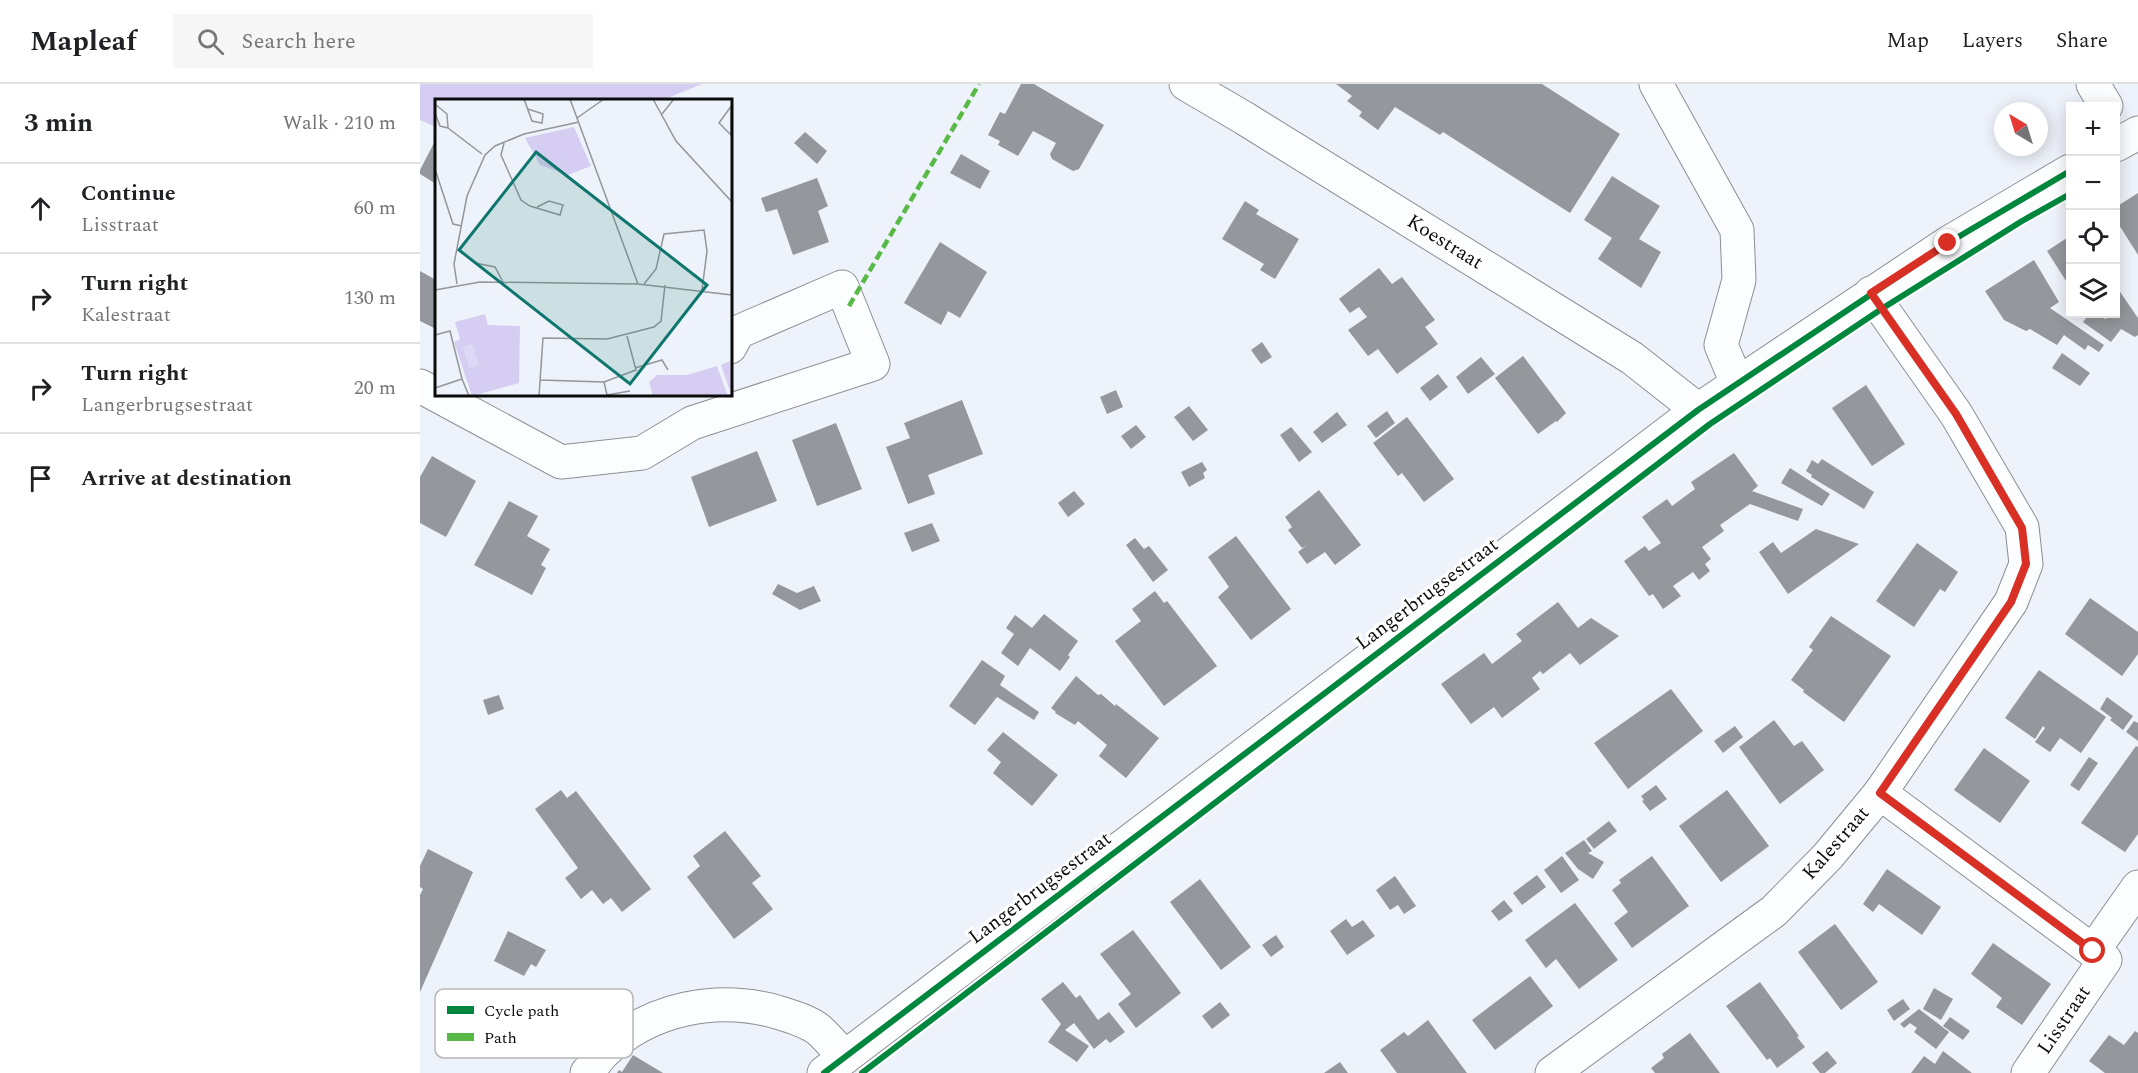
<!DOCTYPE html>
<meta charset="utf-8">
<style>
body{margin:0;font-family:Spectral,serif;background:#f6f6f6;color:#202124}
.controls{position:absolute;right:18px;top:18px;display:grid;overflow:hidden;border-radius:0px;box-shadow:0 3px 15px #0003}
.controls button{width:54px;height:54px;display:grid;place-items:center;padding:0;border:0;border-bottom:2px solid #e0e0e0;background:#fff;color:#202124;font:30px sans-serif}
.compass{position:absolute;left:1574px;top:18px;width:54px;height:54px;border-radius:50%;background:#fff;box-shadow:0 3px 15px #0003;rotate:322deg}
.stop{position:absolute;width:18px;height:18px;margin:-14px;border:4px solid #d93025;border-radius:50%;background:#fff}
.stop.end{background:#d93025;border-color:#fff;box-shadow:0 2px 6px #0008}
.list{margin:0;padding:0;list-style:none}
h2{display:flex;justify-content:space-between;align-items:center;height:78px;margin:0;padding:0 24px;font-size:26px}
h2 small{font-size:20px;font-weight:400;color:#757577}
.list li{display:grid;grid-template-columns:39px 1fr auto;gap:18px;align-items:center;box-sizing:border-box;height:90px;padding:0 24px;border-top:2px solid #e0e0e0}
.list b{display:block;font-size:22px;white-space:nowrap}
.list p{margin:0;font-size:20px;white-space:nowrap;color:#757577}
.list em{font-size:20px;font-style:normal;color:#757577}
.icon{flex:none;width:33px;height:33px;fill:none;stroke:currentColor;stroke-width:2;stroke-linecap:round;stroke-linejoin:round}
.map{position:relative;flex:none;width:1718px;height:989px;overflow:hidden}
header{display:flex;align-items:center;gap:36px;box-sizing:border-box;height:84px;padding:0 30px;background:#fff;border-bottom:2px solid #e0e0e0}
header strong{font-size:28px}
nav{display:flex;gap:33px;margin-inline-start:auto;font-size:21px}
.search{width:420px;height:54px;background:#f6f6f6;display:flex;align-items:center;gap:15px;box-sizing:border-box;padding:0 21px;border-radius:0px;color:#757577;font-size:22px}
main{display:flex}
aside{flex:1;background:#fff}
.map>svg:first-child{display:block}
</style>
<header>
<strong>Mapleaf</strong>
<div class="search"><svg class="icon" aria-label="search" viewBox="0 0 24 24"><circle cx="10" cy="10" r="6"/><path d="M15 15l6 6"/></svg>Search here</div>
<nav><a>Map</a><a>Layers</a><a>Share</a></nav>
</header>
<main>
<aside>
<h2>3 min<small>Walk · 210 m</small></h2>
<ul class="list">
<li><svg class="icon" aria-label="ahead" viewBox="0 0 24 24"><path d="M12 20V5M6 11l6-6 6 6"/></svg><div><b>Continue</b><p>Lisstraat</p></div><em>60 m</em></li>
<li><svg class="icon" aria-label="right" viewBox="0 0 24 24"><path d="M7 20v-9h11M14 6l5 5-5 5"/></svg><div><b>Turn right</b><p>Kalestraat</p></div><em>130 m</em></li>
<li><svg class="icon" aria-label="right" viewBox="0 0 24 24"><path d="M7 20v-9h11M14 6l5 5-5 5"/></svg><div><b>Turn right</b><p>Langerbrugsestraat</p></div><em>20 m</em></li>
<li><svg class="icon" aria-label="arrive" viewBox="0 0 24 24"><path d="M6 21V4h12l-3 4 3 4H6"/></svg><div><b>Arrive at destination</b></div></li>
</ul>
</aside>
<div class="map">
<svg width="1718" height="989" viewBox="0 0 1718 989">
<rect width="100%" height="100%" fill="#eef2fa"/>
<polygon fill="#d6cef2" points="0,0 282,0 243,16 16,16 16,43 0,36"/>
<g fill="#94989c">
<polygon points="601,0 614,0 684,41 659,85 653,87 632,75 630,70 636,59 613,47 598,72 578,61 580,57 568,51 580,28 585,30"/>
<polygon points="916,0 1122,0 1200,50 1150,129 1023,48 1020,51 975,23 958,46 939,32 942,28 927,17 932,12"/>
<polygon points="385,48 407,67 397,80 374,59"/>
<polygon points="16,55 16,100 0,90 0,86"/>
<polygon points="541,70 570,87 560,105 530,89"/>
<polygon points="1192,92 1240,122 1219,155 1241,168 1221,204 1178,175 1192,154 1164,136"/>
<polygon points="397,94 408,122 398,127 409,158 373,171 357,125 346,128 341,114"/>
<polygon points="1718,109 1718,171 1696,136 1696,123"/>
<polygon points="825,117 839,126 836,130 879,155 855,195 840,186 844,180 802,155"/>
<polygon points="1650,152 1650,198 1648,200 1627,167"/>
<polygon points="520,158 567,188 540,234 528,227 521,241 484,219"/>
<polygon points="1614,176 1639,218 1630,224 1684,261 1679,268 1668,261 1665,266 1644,251 1637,261 1610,245 1606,247 1584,236 1565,207"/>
<polygon points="959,184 972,200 982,193 1015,236 1005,243 1018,260 977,290 958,265 948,272 928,246 947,233 939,223 930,229 919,215"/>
<polygon points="0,187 16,196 16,245 0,237"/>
<polygon points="1696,202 1718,234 1718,251 1715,253 1701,245 1691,258 1663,238 1669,230 1677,230 1685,235 1696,230"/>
<polygon points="842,258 852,273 841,280 831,266"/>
<polygon points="1642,269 1670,289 1660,302 1632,284"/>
<polygon points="1103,272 1146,329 1137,338 1136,337 1118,350 1075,294"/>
<polygon points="1061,273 1075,290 1048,310 1036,293"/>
<polygon points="1018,290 1028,303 1010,317 1000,304"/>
<polygon points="1446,301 1485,360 1452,382 1412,324"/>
<polygon points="696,306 703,323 687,330 680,313"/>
<polygon points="542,316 563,370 508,391 515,410 488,420 466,363 490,354 484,339"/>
<polygon points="769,322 788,346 773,357 754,333"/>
<polygon points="967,327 975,339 956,354 947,342"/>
<polygon points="917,328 927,341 902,359 893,348"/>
<polygon points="987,333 1034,395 1004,418 982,389 978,392 953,359"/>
<polygon points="416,339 442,405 397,422 372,356"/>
<polygon points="716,341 726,353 711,365 701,352"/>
<polygon points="871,343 892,368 879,378 860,351"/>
<polygon points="337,367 357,417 289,443 271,393"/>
<polygon points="1314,369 1338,402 1332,407 1383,425 1378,437 1330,420 1300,441 1304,447 1282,463 1291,475 1285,480 1290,487 1279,496 1273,488 1253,502 1261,512 1243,525 1233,510 1229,512 1204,477 1225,462 1229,467 1241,459 1222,433 1247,415 1252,422 1275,405 1271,398"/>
<polygon points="12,372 56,397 26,453 0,439 0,393"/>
<polygon points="1402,375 1454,408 1444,425 1391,393 1392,391 1386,387 1392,376 1398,380"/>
<polygon points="782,378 787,386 783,389 785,394 769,403 761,388"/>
<polygon points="1370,384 1410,410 1402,422 1361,399"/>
<polygon points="899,406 941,461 915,481 905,468 887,480 878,468 887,461 882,464 868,446 872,443 865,433"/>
<polygon points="654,407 665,420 648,433 638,419"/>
<polygon points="89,417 118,432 107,452 130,465 121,481 126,484 112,511 54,481"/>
<polygon points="512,439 520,457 492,468 484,449"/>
<polygon points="1396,445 1439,460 1368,510 1339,468 1353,458 1361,469"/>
<polygon points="816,452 871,525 831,556 798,513 809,503 788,473"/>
<polygon points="715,454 724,465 729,462 748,486 733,498 706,461"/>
<polygon points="1497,459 1538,488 1525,508 1520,505 1494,543 1456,517"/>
<polygon points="358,500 377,509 394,502 401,517 380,526 352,510"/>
<polygon points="735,507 744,519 747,517 797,582 744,622 695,557 721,537 712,525"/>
<polygon points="1670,514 1718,548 1718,570 1702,592 1645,550"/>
<polygon points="1138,518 1158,544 1171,534 1199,552 1160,581 1150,569 1123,590 1120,587 1112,594 1120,605 1082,634 1074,623 1051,640 1021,600 1064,569 1072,580 1102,557 1096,550"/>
<polygon points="624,530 658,557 648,571 650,573 640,587 610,564 598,582 581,569 594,550 586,544 595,531 612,544"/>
<polygon points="1411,532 1471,572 1424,638 1383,608 1384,606 1371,596 1393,566 1389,563"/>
<polygon points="562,576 585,592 580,601 619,628 614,636 577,613 555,641 529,622"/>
<polygon points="1619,586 1686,633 1661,669 1640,654 1630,668 1615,658 1625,644 1623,642 1615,655 1585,634"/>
<polygon points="656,592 678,611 681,610 695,622 696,620 739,654 706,694 679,672 687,661 658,637 655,641 635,629 636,628 631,624"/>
<polygon points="1251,605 1283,647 1208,705 1174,659"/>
<polygon points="79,611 84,625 68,631 63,616"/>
<polygon points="1687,613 1713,632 1703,646 1690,636 1692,634 1680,625"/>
<polygon points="1354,636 1374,662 1382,657 1404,686 1360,720 1319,663"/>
<polygon points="1714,637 1718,639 1718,657 1706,648"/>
<polygon points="1315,642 1323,653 1303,669 1294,657"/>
<polygon points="583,648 638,691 612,722 573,689 581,678 567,666"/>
<polygon points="1716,662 1718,663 1718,750 1705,768 1661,739"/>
<polygon points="1564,664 1610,697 1580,739 1534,706"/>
<polygon points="1669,673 1678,679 1659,707 1650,701"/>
<polygon points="1236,701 1247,715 1230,727 1222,717 1224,716 1221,712"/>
<polygon points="141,706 147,714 156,707 231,805 202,828 191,814 183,820 172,806 161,815 145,794 158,784 115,725"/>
<polygon points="1307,706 1349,762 1301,798 1259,742"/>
<polygon points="1189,737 1197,747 1174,765 1166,755"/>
<polygon points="305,747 341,792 332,799 353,825 314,855 267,793 280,782 273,772"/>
<polygon points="1164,756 1172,767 1168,769 1184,778 1173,795 1158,785 1145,769"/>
<polygon points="8,765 53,788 0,908 0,811 3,805 0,803 0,782"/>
<polygon points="1142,772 1159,796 1141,809 1124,786"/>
<polygon points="1232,772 1269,822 1212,864 1194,839 1208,828 1192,806 1201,799 1199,796"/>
<polygon points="1467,785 1521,823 1502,851 1459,820 1453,828 1443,820"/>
<polygon points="1117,791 1126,803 1102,821 1093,809"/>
<polygon points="975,792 996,822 984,830 978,821 970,826 956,806"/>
<polygon points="780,795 831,863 801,886 750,818"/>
<polygon points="1084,816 1093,827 1079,837 1071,827"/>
<polygon points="1155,819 1198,876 1159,905 1136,875 1126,884 1105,856"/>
<polygon points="926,835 932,843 943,836 955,852 927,871 910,847"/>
<polygon points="1415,840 1458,898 1421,926 1378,868"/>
<polygon points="713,846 761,909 716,944 698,920 711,910 680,870"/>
<polygon points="88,847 126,866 116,883 111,880 104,892 74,877"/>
<polygon points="856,851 864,863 851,873 842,861"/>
<polygon points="1573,859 1631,900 1602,941 1576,923 1582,914 1551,890"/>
<polygon points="1110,892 1133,922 1075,966 1052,936"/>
<polygon points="643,898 656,914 660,911 678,936 689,928 705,948 690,959 686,955 674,965 654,939 645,946 669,962 657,978 628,958 641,940 621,915"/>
<polygon points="1340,898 1379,952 1377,953 1385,963 1357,984 1350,974 1347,976 1306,922"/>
<polygon points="1514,904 1533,915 1521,936 1503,925"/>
<polygon points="1483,915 1490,925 1474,937 1467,926"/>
<polygon points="800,918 810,931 792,945 782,932"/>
<polygon points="1499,925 1529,948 1516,965 1494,948 1497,944 1490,939 1484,944 1480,940"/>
<polygon points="1530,933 1550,947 1543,956 1523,942"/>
<polygon points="1008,936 1047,989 977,989 960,966 984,948 988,952"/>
<polygon points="1715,947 1718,949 1718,989 1685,989 1669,977 1689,951 1704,961"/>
<polygon points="1270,949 1300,989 1235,989 1231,984 1244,974 1242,970"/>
<polygon points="1407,967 1417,979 1405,989 1400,989 1392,979"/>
<polygon points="1523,967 1552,989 1491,989 1504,972 1515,980"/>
<polygon points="213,971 243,989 197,989 199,986 202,988"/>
<polygon points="920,978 928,989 904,989"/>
</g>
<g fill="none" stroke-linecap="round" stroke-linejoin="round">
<defs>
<g id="minor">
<polyline points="766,0 824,34 1212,274 1278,326"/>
<polyline points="1236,0 1317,146 1319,196 1301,261 1317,299"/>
<polyline points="1673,0 1686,22"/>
<polyline points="1696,61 1718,49"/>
<polyline points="0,302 141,378 222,369 272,339 453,280 422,203 318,248 310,263"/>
<polyline points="1460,709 1685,876 1608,989"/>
<polyline points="1673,867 1718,803"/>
<path d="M 167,989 C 173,982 178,974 184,968 C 230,924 297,911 357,928 C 370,932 388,937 399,946 C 408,954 416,964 425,973"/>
<polyline points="404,989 1278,326 1528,159 1650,87"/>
<polyline points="1132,989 1354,827 1408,772 1460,709 1591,518 1606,480 1602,443 1536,330 1451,209"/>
</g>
</defs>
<use href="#minor" stroke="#8d8f93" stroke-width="35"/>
<use href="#minor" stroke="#fcfdfe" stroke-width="33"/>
<polyline stroke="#58b947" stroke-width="4.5" stroke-dasharray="9 4.5" stroke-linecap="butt" points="429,222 559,0"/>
<defs>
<g id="cycleway">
<polyline points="404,989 1278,326 1528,159 1650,87"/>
<polyline points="442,989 1290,340 1463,224 1602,137 1650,110"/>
</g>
</defs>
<use href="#cycleway" stroke="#fff" stroke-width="10"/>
<use href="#cycleway" stroke="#00873e" stroke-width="6"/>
</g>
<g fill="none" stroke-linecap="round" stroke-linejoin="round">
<polyline stroke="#d93025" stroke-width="8" points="1528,159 1451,209 1536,330 1602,444 1606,480 1591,518 1460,709 1673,867"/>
</g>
<g text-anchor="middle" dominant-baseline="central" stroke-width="6" stroke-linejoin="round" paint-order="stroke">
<g font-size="20" fill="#0b0b0b" stroke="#fff">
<text transform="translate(1025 158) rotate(32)">Koestraat</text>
<text transform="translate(1007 510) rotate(-37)">Langerbrugsestraat</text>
<text transform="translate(1416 759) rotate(-49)">Kalestraat</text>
<text transform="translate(620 804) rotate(-37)">Langerbrugsestraat</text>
<text transform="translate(1644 936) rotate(-56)">Lisstraat</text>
</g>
</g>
<g transform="translate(15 15)">
<rect width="297" height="297" fill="#eef2fa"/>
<path d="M 139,28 L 156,67 L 133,76 L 105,66 L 90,39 ZM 50,215 L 53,226 L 85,227 L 84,284 L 37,297 L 19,243 L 25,240 L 20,223 ZM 297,261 L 297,297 L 218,297 L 214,283 L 222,276 L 252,276 L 282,267 L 292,295 L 296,295 L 286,266 Z" fill="#d6cef2"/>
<path d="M 38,245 L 44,266 L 34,269 L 28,248 Z" fill="#dbd9f6"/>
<path fill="none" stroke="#93969a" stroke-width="1.5" d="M 89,0 L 97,22 L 107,24 L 108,15 L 93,10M 135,0 L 203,185M 218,0 L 241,42 L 297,103M 0,5 L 12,15 L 13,29 L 5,27 L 0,14M 297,6 L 284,24 L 297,37M 296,8 L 296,36M 227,15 L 239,0M 142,19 L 169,0M 13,29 L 47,55M 69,44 L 66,56 L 86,101 L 95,107 L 125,116 L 128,106 L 114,102 L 102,108M 0,70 L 18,125 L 27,127M 40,164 L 60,168 L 68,183M 22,185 L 19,165 L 32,97 L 50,56 L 60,47 L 89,35 L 144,23M 209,185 L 221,170 L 229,135 L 269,131 L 272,152 L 267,191M 0,191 L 45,183 L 203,185 L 297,196M 0,236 L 15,232 L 27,280M 200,269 L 227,261 L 233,271M 105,281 L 169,283 L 201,271 L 192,237M 169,283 L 172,296 L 195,292M 0,289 L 27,280 L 34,297M 104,297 L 108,239 L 172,240 L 219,228 L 226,222 L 230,186"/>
<path fill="#0f766e" fill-opacity="0.15" stroke="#0f766e" stroke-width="3" d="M 101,53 L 272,186 L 195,285 L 24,151 Z"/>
<rect width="297" height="297" fill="none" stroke="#0b0b0b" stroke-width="3"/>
</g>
<rect x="15" y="905" width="198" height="69" rx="9" fill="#fff" stroke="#b6b6b6" stroke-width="1.5"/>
<rect x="27" y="922" width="27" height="8" fill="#00873e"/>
<rect x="27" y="949" width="27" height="8" fill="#58b947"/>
<g font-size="16" fill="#0b0b0b">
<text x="64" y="932">Cycle path</text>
<text x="64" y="959">Path</text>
</g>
</svg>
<div class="controls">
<button>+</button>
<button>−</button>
<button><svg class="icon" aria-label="locate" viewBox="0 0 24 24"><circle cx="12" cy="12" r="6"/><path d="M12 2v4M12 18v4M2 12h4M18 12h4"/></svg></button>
<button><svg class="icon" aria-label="layers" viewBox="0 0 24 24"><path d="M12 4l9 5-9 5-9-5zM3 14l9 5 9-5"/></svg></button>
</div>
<svg class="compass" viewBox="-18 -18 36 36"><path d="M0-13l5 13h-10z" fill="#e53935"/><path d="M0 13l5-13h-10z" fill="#757577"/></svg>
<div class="stop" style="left:1673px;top:867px"></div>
<div class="stop end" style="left:1528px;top:159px"></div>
</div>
</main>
